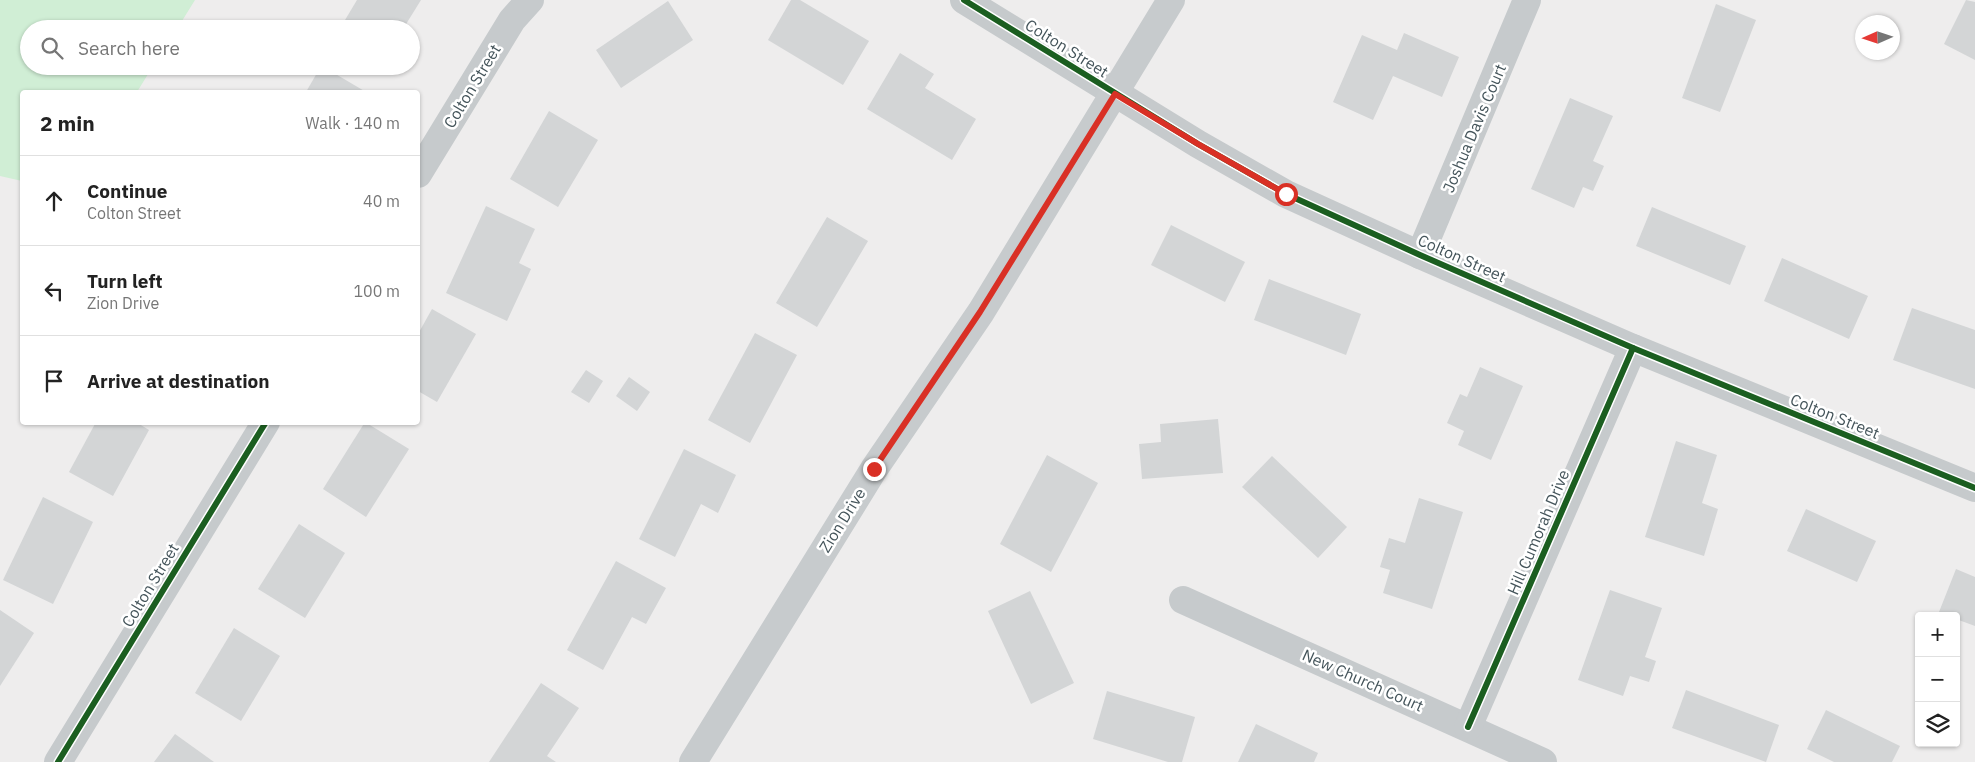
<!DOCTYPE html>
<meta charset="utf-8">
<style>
body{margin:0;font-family:"IBM Plex Sans",sans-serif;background:#f6f6f6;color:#222}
.controls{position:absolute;right:15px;bottom:15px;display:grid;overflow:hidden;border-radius:5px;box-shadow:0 1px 4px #0004}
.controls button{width:45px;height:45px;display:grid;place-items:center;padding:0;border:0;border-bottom:1px solid #e0e0e0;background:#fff;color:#222;font:25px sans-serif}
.compass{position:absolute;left:1855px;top:15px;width:45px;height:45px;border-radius:50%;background:#fff;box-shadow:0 1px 4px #0004;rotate:267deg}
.stop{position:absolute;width:15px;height:15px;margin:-11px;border:4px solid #d93025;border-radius:50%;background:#fff}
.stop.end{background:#d93025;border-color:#fff;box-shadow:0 1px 5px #0008}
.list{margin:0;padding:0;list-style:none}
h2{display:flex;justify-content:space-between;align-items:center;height:65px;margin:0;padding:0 20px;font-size:21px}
h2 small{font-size:16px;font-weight:400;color:#767676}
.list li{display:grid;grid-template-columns:32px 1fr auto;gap:15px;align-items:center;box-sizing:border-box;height:90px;padding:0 20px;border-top:1px solid #e0e0e0}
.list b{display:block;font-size:19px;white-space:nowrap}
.list p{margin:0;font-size:16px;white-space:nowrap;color:#767676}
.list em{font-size:16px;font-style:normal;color:#767676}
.icon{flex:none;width:28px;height:28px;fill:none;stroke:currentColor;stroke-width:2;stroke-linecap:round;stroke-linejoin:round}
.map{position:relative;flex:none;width:1975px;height:762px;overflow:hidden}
.search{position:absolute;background:#fff;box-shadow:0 1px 4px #0004;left:20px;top:20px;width:400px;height:55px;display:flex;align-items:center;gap:12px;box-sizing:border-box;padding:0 18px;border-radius:28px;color:#767676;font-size:19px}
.panel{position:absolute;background:#fff;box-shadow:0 1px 4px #0004;left:20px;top:90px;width:400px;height:335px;border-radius:5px}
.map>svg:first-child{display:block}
</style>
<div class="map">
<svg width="1975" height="762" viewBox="0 0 1975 762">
<rect width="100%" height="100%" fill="#eeeded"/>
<polygon fill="#d0eed5" points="0,0 195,0 177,29 29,29 29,66 153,66 137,92 22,92 22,181 0,176"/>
<g fill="#d3d5d6">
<polygon points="357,0 421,0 403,29 348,29 342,25"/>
<polygon points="791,0 800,0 869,41 843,85 768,40"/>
<polygon points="1966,0 1975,2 1975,60 1944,44"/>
<polygon points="668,1 693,40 621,88 596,50"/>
<polygon points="1716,4 1756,20 1720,112 1682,98"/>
<polygon points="1404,33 1459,57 1442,97 1393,76 1373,120 1333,102 1362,35 1397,50"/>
<polygon points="900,53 934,74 925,88 976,119 952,160 867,109"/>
<polygon points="321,66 322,66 366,92 306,92"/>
<polygon points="1570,98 1613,116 1593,161 1604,166 1593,191 1583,187 1574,208 1531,189"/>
<polygon points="549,111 598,140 558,207 510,179"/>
<polygon points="486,206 535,229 519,263 531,269 507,321 446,293"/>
<polygon points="1652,207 1746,246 1730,285 1636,246"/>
<polygon points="827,217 868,241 817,327 776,303"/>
<polygon points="1171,225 1245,262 1225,302 1151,265"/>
<polygon points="1782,258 1868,296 1849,339 1764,301"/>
<polygon points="1269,279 1361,314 1346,355 1254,320"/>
<polygon points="1912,308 1975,330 1975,389 1893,360"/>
<polygon points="432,309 476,334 437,402 418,391 418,334"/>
<polygon points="755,333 797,355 750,443 708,420"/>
<polygon points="1480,367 1523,386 1491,460 1458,445 1464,431 1447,423 1460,394 1467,397"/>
<polygon points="586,370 603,381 589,403 571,392"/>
<polygon points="629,377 650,392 637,411 616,396"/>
<polygon points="1218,419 1223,473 1142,479 1139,444 1161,442 1160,424"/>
<polygon points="96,422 136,422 149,430 113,496 69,472"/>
<polygon points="365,422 409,449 366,517 323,489"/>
<polygon points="1676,441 1717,455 1702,503 1718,509 1704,556 1645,537"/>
<polygon points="684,449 736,475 718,513 701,504 675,557 639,539"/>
<polygon points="1047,455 1098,483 1051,572 1000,544"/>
<polygon points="1272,456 1347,527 1318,558 1242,487"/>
<polygon points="43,497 93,522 53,604 3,580"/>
<polygon points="1419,498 1463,512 1432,609 1383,593 1390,570 1380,567 1389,538 1405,543"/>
<polygon points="1806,509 1876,541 1857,582 1787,551"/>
<polygon points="299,524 345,553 305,618 258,589"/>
<polygon points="616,561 666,588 646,624 632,617 603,670 567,650"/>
<polygon points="1956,569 1975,577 1975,626 1956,619 1956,616 1939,612"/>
<polygon points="1610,590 1662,608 1645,657 1656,661 1649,682 1630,676 1623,696 1578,680"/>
<polygon points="1030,591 1074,683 1031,704 988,611"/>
<polygon points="0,610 34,633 0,686"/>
<polygon points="234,628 280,656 241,721 195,693"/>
<polygon points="541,683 579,708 547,756 556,762 489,762"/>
<polygon points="1686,690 1779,725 1766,762 1672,728"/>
<polygon points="1107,691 1195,717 1182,762 1168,762 1093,739"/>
<polygon points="1826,710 1900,746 1892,762 1834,762 1807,749"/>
<polygon points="1256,724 1318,753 1314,762 1238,762"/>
<polygon points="175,734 214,762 154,762"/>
</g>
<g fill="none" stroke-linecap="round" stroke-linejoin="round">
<g stroke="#c6cacc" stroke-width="28">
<polyline points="964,0 1198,144 1286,194 1420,255 1633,348 1975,488"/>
<polyline points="418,174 512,20 530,0"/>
<polyline points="1420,255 1527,0"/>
<polyline points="1183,600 1543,762"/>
<polyline points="1468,727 1633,348"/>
<polyline points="58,762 266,422"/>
</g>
<polyline stroke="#c7cbcd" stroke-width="28" points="693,762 874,469 981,312 1171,0"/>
<defs>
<g id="cycleway">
<polyline points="964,0 1198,144 1286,194 1420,255 1633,348 1975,488"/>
<polyline points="1468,727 1633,348"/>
<polyline points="58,762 266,422"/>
</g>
</defs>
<use href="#cycleway" stroke="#fff" stroke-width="9"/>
<use href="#cycleway" stroke="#1b5e20" stroke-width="6"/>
</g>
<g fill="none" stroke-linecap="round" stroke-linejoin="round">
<polyline stroke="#d93025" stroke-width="6" points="874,469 980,312 1115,94 1198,144 1286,194"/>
</g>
<g text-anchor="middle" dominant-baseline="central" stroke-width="5" stroke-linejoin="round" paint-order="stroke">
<g font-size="16" fill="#44545a" stroke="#fff">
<text transform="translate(1067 48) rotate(32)">Colton Street</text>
<text transform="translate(472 86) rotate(-59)">Colton Street</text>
<text transform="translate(1474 128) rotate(-67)">Joshua Davis Court</text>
<text transform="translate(1462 258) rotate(24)">Colton Street</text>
<text transform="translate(1835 416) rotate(22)">Colton Street</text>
<text transform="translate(842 520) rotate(-58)">Zion Drive</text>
<text transform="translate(1538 532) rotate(-67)">Hill Cumorah Drive</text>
<text transform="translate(150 585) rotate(-59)">Colton Street</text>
<text transform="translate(1363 680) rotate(24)">New Church Court</text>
</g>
</g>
</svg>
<div class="controls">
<button>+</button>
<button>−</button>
<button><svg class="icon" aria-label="layers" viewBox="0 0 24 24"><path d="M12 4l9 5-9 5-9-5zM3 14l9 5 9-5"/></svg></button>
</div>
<svg class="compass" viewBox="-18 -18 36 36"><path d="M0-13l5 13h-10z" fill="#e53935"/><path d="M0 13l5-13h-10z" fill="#767676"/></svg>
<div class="stop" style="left:1286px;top:194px"></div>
<div class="stop end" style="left:874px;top:469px"></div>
<div class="search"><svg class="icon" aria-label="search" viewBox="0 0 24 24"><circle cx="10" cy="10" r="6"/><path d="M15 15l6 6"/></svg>Search here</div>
<section class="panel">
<h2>2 min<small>Walk · 140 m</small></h2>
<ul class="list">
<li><svg class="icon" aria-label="ahead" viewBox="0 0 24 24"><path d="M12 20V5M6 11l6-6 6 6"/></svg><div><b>Continue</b><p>Colton Street</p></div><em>40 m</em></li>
<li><svg class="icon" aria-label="left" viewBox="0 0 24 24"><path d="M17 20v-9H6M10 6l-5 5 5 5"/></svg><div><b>Turn left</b><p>Zion Drive</p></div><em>100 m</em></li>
<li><svg class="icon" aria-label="arrive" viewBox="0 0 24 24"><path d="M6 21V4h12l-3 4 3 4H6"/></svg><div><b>Arrive at destination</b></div></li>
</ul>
</section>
</div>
